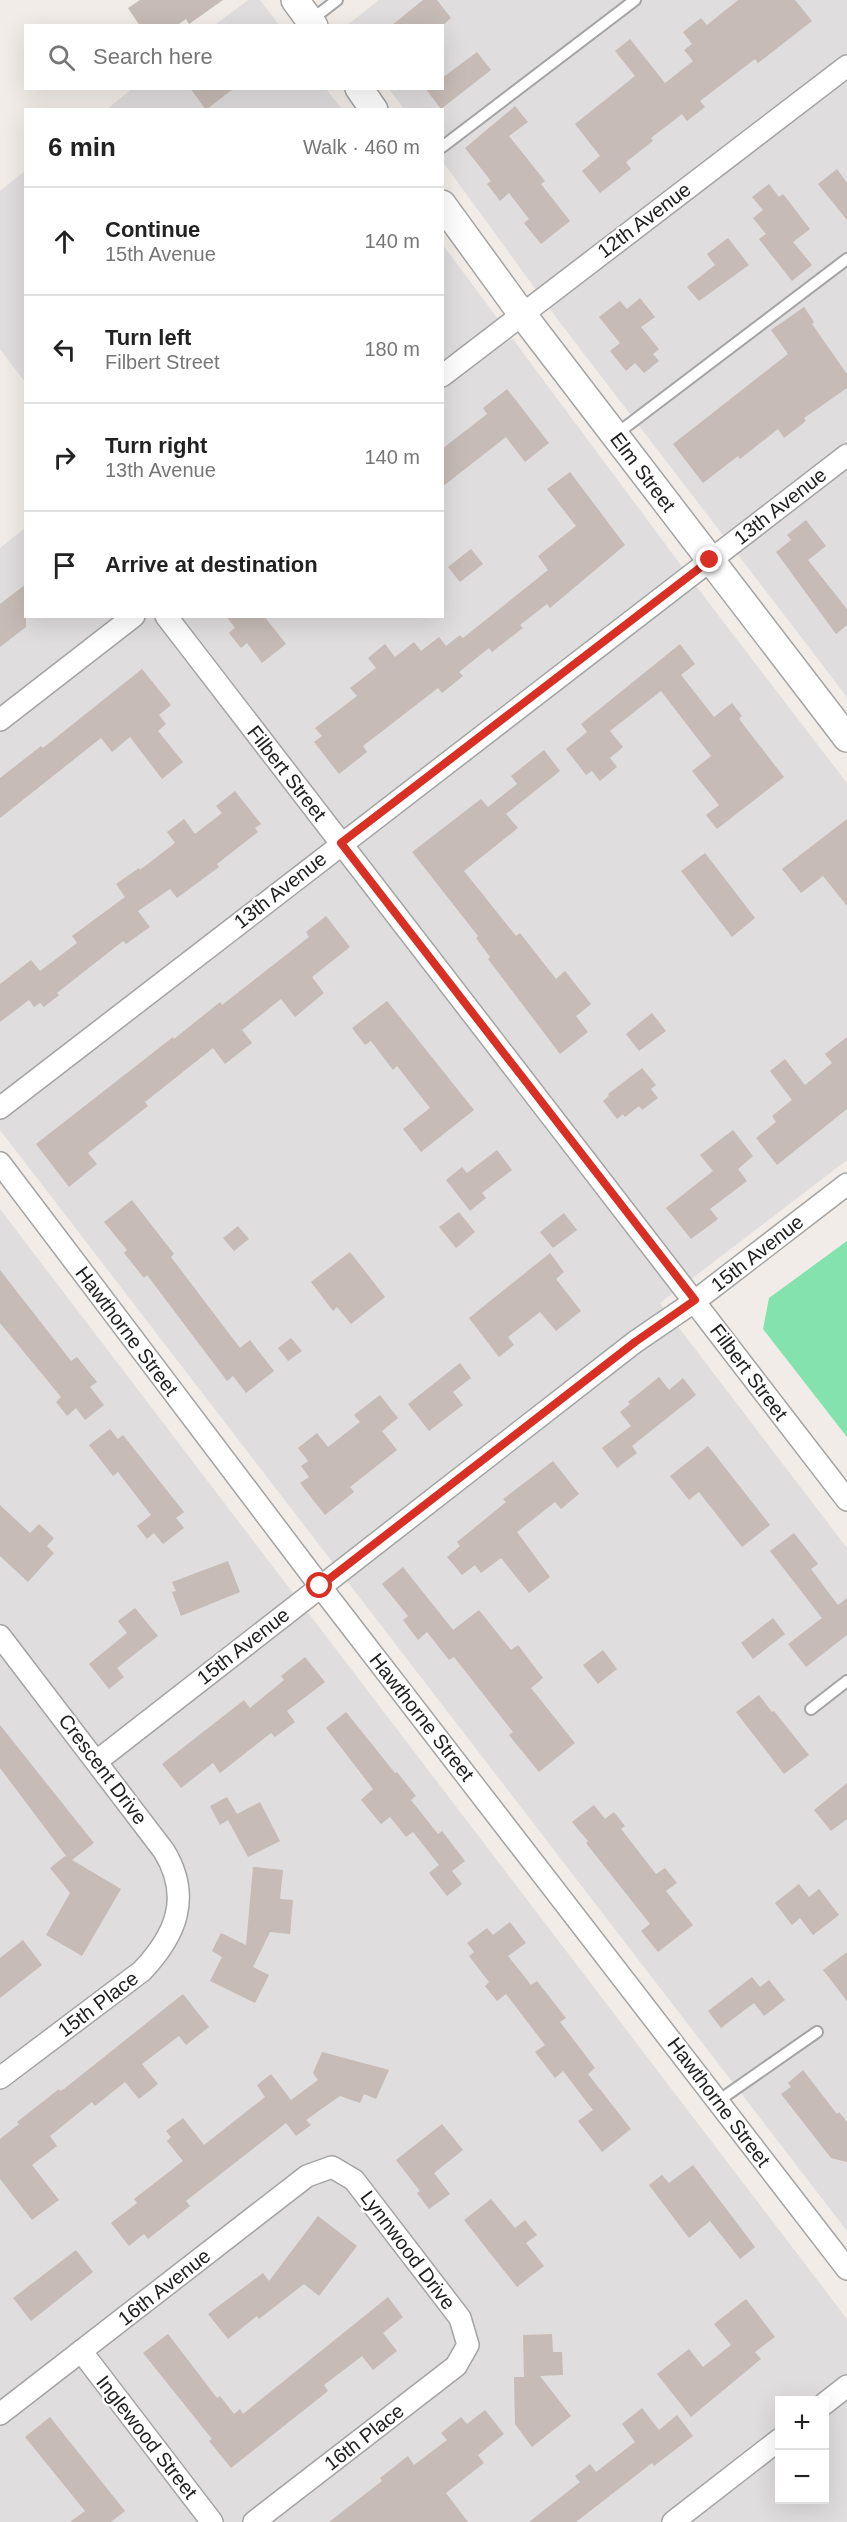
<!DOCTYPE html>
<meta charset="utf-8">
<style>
body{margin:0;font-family:Helvetica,sans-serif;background:#f6f6f6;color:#222}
.controls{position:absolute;right:18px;bottom:18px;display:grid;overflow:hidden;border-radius:0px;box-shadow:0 6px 24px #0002}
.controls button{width:54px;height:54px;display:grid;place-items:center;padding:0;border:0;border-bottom:2px solid #e0e0e0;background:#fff;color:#222;font:30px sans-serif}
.stop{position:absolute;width:18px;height:18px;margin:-14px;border:4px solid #d93025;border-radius:50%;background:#fff}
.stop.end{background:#d93025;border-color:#fff;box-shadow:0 2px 6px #0008}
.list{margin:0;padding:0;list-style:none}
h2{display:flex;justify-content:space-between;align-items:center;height:78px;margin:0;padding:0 24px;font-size:26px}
h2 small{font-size:20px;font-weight:400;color:#767676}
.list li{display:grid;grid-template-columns:39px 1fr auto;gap:18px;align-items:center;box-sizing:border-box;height:108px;padding:0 24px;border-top:2px solid #e0e0e0}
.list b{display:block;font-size:22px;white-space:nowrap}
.list p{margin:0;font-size:20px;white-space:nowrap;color:#767676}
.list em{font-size:20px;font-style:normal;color:#767676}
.icon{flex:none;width:33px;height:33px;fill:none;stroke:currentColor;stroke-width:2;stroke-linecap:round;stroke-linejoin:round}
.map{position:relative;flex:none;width:847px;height:2522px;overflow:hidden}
.search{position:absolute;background:#fff;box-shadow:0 6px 24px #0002;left:24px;top:24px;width:420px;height:66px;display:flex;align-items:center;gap:15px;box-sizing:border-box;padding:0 21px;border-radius:0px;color:#767676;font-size:22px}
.panel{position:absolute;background:#fff;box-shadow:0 6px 24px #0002;left:24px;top:108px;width:420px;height:510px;border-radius:0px}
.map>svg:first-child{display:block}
</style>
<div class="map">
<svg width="847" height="2522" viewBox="0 0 847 2522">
<rect width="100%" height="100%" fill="#f1ece7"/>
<g fill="#dfddde" fill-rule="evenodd">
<polygon points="248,0 260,0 279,25 215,25"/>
<polygon points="379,0 847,0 847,697 558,320 443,162 442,110 404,109 389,89 442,88 442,26 346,26"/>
<polygon points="133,88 326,89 342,109 106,110"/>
<polygon points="25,171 25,382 0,349 0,191"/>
<polygon points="443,245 712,607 847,783 847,1160 660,1303 847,1548 847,2231 0,1130 0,548 25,528 26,616 442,616"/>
<path d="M 0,1209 L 847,2319 L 847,2522 L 0,2522 ZM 780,2400 L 824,2400 L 824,2500 L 780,2500 Z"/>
</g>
<polygon fill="#83e2ae" points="847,1241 847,1437 763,1329 769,1298"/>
<g fill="#c6bbb6">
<polygon points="140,0 223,0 189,24 186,19 176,26 140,26 128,8"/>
<polygon points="423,0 437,0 451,18 442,26 391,26"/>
<polygon points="738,0 795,0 812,21 758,63 755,59 700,101 705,107 687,121 682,114 651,138 653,141 626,162 631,169 600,193 582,171 600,156 575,124 635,76 615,51 630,39 665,83 693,61 684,50 692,44 683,32 701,18 707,25"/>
<polygon points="477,52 491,70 441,109 425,88 442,88 442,78"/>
<polygon points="190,88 234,88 206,110"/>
<polygon points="515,106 528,122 509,136 545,181 541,184 570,221 541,244 524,223 529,219 509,193 500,201 487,184 491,181 465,148"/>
<polygon points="837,169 847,183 847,220 818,184"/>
<polygon points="769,184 779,197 783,194 810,229 793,242 812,265 792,281 759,239 766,234 753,218 763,210 752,197"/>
<polygon points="728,238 749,265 699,301 687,287 715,265 707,254"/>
<polygon points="640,298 655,317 641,327 659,349 653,354 659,361 644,373 635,363 626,371 610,351 620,343 599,317 620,301 627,309"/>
<polygon points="804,307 814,322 812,324 847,374 847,388 804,418 806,421 784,438 778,429 740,459 738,456 703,483 673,444 788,354 771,330"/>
<polygon points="507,389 549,443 525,462 506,437 442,487 442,449 487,414 483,408"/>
<polygon points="570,472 625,545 550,608 547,604 520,625 523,628 492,652 489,648 459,672 463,676 442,693 438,688 363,746 367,752 339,774 314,742 322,736 315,728 357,696 350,688 376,668 368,658 385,644 395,657 414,642 421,651 439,637 446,646 460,635 463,638 548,570 538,556 576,526 547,489"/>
<polygon points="806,520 826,546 808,560 847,609 847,625 836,634 776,552 791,540 787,535"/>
<polygon points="471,549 483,564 460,582 448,567"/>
<polygon points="26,584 26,627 0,647 0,604"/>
<polygon points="226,616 264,616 286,644 262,663 247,643 241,648 229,633 235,628"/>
<polygon points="680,644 695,664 681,675 714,717 732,703 742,716 739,719 784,777 717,829 706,815 719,805 692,771 711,756 661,691 610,731 623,747 610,758 617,767 600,781 592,771 586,775 566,749 587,732 581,724"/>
<polygon points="142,669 171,705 159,715 166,724 158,731 183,762 162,779 130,737 112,752 101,738 0,818 0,778 41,746 43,748"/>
<polygon points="544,750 560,771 506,814 518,828 464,871 516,936 520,933 556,979 565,971 591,1004 576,1016 588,1032 560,1054 488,959 490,957 476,938 478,936 412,852 481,799 488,807 517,784 511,776"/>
<polygon points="235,791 261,824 255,828 258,832 217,864 219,867 177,898 170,889 138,911 150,927 126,944 123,941 57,993 59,995 44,1007 40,1003 34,1007 29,1000 0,1022 0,984 31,960 40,971 77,943 72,936 125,897 116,884 139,868 140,870 175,843 167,832 184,819 195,834 222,813 216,806"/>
<polygon points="847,819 847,906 823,876 801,893 782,869"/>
<polygon points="705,853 755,918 732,937 681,871"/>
<polygon points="326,916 350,947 312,977 324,993 295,1017 281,999 242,1030 252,1043 225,1064 213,1048 145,1102 148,1106 88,1153 97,1164 69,1187 36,1144 173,1037 174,1039 220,1002 222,1005 309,937 306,932"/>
<polygon points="387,1001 474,1110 421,1152 403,1129 430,1108 397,1066 393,1070 371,1041 365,1045 352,1028"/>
<polygon points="652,1013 666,1031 639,1051 626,1034"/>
<polygon points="847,1037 847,1109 777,1165 756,1138 776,1122 772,1116 792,1100 770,1071 785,1059 805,1085 832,1063 825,1054"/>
<polygon points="642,1068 656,1085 651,1089 658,1098 642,1110 639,1106 625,1117 623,1114 617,1119 603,1101 609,1096 608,1094"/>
<polygon points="733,1130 753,1156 738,1169 747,1181 710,1209 718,1219 691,1239 666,1208 713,1171 700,1155"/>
<polygon points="497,1150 512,1170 482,1193 486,1198 470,1211 446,1180 462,1167 467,1173"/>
<polygon points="132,1200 174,1254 171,1257 240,1348 250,1340 274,1371 246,1393 233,1376 227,1381 147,1275 144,1278 124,1253 127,1250 104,1222"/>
<polygon points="459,1212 475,1232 456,1248 439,1227"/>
<polygon points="564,1213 577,1230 553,1248 540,1232"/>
<polygon points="238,1226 249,1239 234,1251 223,1238"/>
<polygon points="350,1252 385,1297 351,1324 337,1307 333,1311 311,1282"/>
<polygon points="550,1253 564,1272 556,1279 581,1311 556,1331 540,1312 508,1337 514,1345 499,1357 469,1318"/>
<polygon points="0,1270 71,1361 77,1357 97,1382 90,1387 104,1405 85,1420 76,1408 67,1416 56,1402 61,1397 0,1323"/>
<polygon points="291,1338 302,1351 288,1361 278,1348"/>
<polygon points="460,1363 471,1378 453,1392 463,1405 429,1431 408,1404"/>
<polygon points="659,1377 669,1390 683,1378 696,1395 632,1446 637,1453 617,1468 602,1448 631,1426 620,1412 630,1404 628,1402"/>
<polygon points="380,1395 398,1418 382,1431 397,1450 350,1487 354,1492 325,1515 300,1483 309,1477 301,1466 308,1461 298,1448 317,1433 328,1447 360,1422 354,1415"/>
<polygon points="110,1429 118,1439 123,1435 184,1512 176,1518 184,1528 163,1544 154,1533 147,1539 137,1526 151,1515 118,1472 113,1476 89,1445"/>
<polygon points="708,1446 770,1525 742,1547 699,1492 689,1500 670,1476"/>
<polygon points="553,1461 579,1494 561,1509 555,1502 517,1532 550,1577 529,1593 501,1558 481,1573 475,1565 462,1575 447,1557 460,1546 457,1542 506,1502 503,1499"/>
<polygon points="0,1505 30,1533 39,1524 54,1538 47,1546 54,1553 28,1582 0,1556"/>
<polygon points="794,1533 818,1564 811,1569 838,1605 847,1598 847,1635 806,1667 788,1644 822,1618 770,1551"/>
<polygon points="228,1561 240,1592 181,1616 172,1592 176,1591 172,1582"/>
<polygon points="403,1567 453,1630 479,1610 511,1650 518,1645 543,1678 531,1688 575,1743 539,1772 509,1735 513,1732 454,1657 449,1660 427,1632 418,1640 403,1620 408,1616 382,1584"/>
<polygon points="135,1608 158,1636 117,1668 124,1677 109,1689 89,1664 127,1633 118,1621"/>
<polygon points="773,1618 785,1634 753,1659 741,1643"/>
<polygon points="603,1650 617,1669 598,1684 583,1665"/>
<polygon points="305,1657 325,1682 287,1711 295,1722 275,1737 271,1733 220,1773 213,1763 181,1788 162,1764 244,1700 250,1708 284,1680 281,1676"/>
<polygon points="759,1695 772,1712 774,1711 809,1755 784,1774 736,1712"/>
<polygon points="346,1712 395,1773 397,1772 416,1796 411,1800 438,1834 442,1831 465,1861 452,1871 462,1884 447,1896 429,1873 439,1865 413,1832 406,1837 390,1817 381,1824 361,1800 373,1789 326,1728"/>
<polygon points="0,1725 94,1843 72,1860 121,1889 82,1956 46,1935 70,1893 50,1868 65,1856 67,1857 0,1768"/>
<polygon points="847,1783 847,1819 831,1831 814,1810"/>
<polygon points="227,1797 237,1814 260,1802 280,1841 248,1857 228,1820 220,1825 210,1806"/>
<polygon points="594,1805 605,1819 614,1812 625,1826 621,1829 656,1874 665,1868 677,1883 666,1891 693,1925 658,1952 641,1931 650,1924 586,1843 588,1841 572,1822"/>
<polygon points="253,1867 283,1870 280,1899 293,1900 290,1934 270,1932 253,1967 269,1975 255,2003 210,1981 222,1957 212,1951 221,1933 246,1945"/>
<polygon points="799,1884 809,1897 819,1889 839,1915 813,1935 800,1918 792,1925 775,1903"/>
<polygon points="510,1922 526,1943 508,1956 531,1985 537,1981 566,2018 560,2022 595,2068 588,2074 631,2129 602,2152 578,2121 593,2110 563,2071 555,2078 535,2052 545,2045 506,1994 497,2001 485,1986 489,1982 469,1956 474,1952 467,1943 487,1928 493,1935"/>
<polygon points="23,1940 42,1965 0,1998 0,1958"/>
<polygon points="847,1952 847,2001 823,1970"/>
<polygon points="752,1977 760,1987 769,1980 785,2000 764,2016 754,2003 721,2028 708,2011"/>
<polygon points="183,1994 209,2027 186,2045 179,2036 142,2064 158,2084 139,2099 125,2082 95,2106 92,2102 50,2136 57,2146 32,2165 59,2200 32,2220 0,2179 0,2139 19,2124 17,2122 59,2089 60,2091 64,2089"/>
<polygon points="322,2052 389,2070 376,2099 364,2094 360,2103 340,2096 306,2120 311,2125 296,2136 286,2123 186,2201 190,2206 148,2239 144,2234 129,2246 111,2223 137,2203 134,2199 183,2161 167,2141 171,2137 166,2131 183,2118 204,2145 265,2097 257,2085 271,2074 291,2100 318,2080 313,2073"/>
<polygon points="803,2070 837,2114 839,2112 847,2122 847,2162 831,2158 781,2094 791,2087 788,2083"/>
<polygon points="442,2124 463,2150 434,2173 450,2194 429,2209 417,2193 420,2191 396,2160"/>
<polygon points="693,2165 755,2247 740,2259 710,2221 689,2238 649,2185 662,2175 669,2183"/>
<polygon points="491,2199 515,2228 525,2220 537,2235 526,2243 544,2266 517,2287 464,2220"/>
<polygon points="318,2216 357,2246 319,2296 304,2284 259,2319 257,2316 228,2339 208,2314 263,2273 269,2281"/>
<polygon points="76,2250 93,2272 31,2321 13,2298"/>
<polygon points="388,2297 403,2317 383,2333 397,2351 373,2370 362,2356 324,2385 328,2391 231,2468 209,2441 212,2439 143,2353 168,2334 217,2398 220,2396 234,2414 240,2409 243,2414"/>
<polygon points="746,2299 775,2337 755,2352 761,2359 691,2417 657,2374 689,2349 703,2367 731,2345 714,2324"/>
<polygon points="552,2334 553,2352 562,2352 563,2375 540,2376 571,2416 532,2447 515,2424 514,2377 524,2377 523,2335"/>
<polygon points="642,2408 659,2430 677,2415 693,2436 654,2466 652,2463 576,2522 529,2522 580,2482 575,2476 590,2464 596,2472 635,2442 622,2424"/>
<polygon points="485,2410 504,2434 478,2455 484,2463 446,2493 468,2522 329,2522 382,2481 380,2478 408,2456 414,2465 447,2440 441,2433 461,2417 467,2424"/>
<polygon points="50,2417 125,2511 111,2522 70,2522 85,2511 25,2437"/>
</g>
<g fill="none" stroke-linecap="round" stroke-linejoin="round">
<defs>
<g id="service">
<polyline points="311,20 337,0"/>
<polyline points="442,147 635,0"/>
<polyline points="615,435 847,259"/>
<polyline points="811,1709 847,1681"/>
<polyline points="718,2101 817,2032"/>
</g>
<g id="minor">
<polyline points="442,376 847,66"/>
<polyline points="166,616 847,1500"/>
<polyline points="0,720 134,616"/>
<polyline points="0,1108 847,455"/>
<polyline points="0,1163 320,1586 847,2269"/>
<path d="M 0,1636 L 164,1851 C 192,1897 176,1935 142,1971 L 0,2078"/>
<polyline points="97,1761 635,1342 695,1301 847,1184"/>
<polyline points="81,2351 212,2522"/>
<polyline points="824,2404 847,2386"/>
<polyline points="0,2414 307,2176 332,2167 354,2180 460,2318 468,2345 456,2366 254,2522"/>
<polyline points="673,2522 780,2439"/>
</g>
<g id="tertiary">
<polyline points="295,0 314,26"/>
<polyline points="359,88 374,110"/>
<polyline points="442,204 522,314 847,738"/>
</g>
</defs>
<use href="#service" stroke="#a4a4a4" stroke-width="14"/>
<use href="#minor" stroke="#a4a4a4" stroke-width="24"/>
<use href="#tertiary" stroke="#a4a4a4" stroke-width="30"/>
<use href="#service" stroke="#fff" stroke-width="10"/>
<use href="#minor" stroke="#fff" stroke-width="21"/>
<use href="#tertiary" stroke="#fff" stroke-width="27"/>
</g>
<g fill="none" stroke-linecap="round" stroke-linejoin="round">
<polyline stroke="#d93025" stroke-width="8" points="320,1586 635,1342 695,1300 341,843 710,560"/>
</g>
<g text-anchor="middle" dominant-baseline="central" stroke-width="5" stroke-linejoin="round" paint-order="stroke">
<g font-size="20" fill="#202020" stroke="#fff">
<text transform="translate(644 220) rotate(-37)">12th Avenue</text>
<text transform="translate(643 472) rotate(53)">Elm Street</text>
<text transform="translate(780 506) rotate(-38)">13th Avenue</text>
<text transform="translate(287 773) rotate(52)">Filbert Street</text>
<text transform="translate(280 890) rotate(-38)">13th Avenue</text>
<text transform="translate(757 1253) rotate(-38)">15th Avenue</text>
<text transform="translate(127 1331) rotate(53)">Hawthorne Street</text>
<text transform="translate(749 1372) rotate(53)">Filbert Street</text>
<text transform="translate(243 1646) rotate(-38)">15th Avenue</text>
<text transform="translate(422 1717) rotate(52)">Hawthorne Street</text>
<text transform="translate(103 1769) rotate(53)">Crescent Drive</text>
<text transform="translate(98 2004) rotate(-37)">15th Place</text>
<text transform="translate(719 2102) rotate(53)">Hawthorne Street</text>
<text transform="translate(408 2250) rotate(53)">Lynnwood Drive</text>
<text transform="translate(164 2287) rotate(-38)">16th Avenue</text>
<text transform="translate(147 2437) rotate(52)">Inglewood Street</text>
<text transform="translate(364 2437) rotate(-38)">16th Place</text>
</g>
</g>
</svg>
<div class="controls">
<button>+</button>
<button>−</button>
</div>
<div class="stop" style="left:320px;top:1586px"></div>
<div class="stop end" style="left:710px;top:560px"></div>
<div class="search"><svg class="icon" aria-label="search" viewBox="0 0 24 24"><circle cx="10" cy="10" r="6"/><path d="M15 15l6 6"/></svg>Search here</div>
<section class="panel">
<h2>6 min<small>Walk · 460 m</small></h2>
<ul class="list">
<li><svg class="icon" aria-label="ahead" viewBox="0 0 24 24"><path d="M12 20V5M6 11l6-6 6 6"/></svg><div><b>Continue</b><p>15th Avenue</p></div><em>140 m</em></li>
<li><svg class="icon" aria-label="left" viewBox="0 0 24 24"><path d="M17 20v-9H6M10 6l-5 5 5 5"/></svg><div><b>Turn left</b><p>Filbert Street</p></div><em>180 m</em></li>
<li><svg class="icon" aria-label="right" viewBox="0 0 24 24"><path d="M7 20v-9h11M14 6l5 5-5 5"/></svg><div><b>Turn right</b><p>13th Avenue</p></div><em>140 m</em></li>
<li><svg class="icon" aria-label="arrive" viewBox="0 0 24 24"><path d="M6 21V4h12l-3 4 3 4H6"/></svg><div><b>Arrive at destination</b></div></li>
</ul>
</section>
</div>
